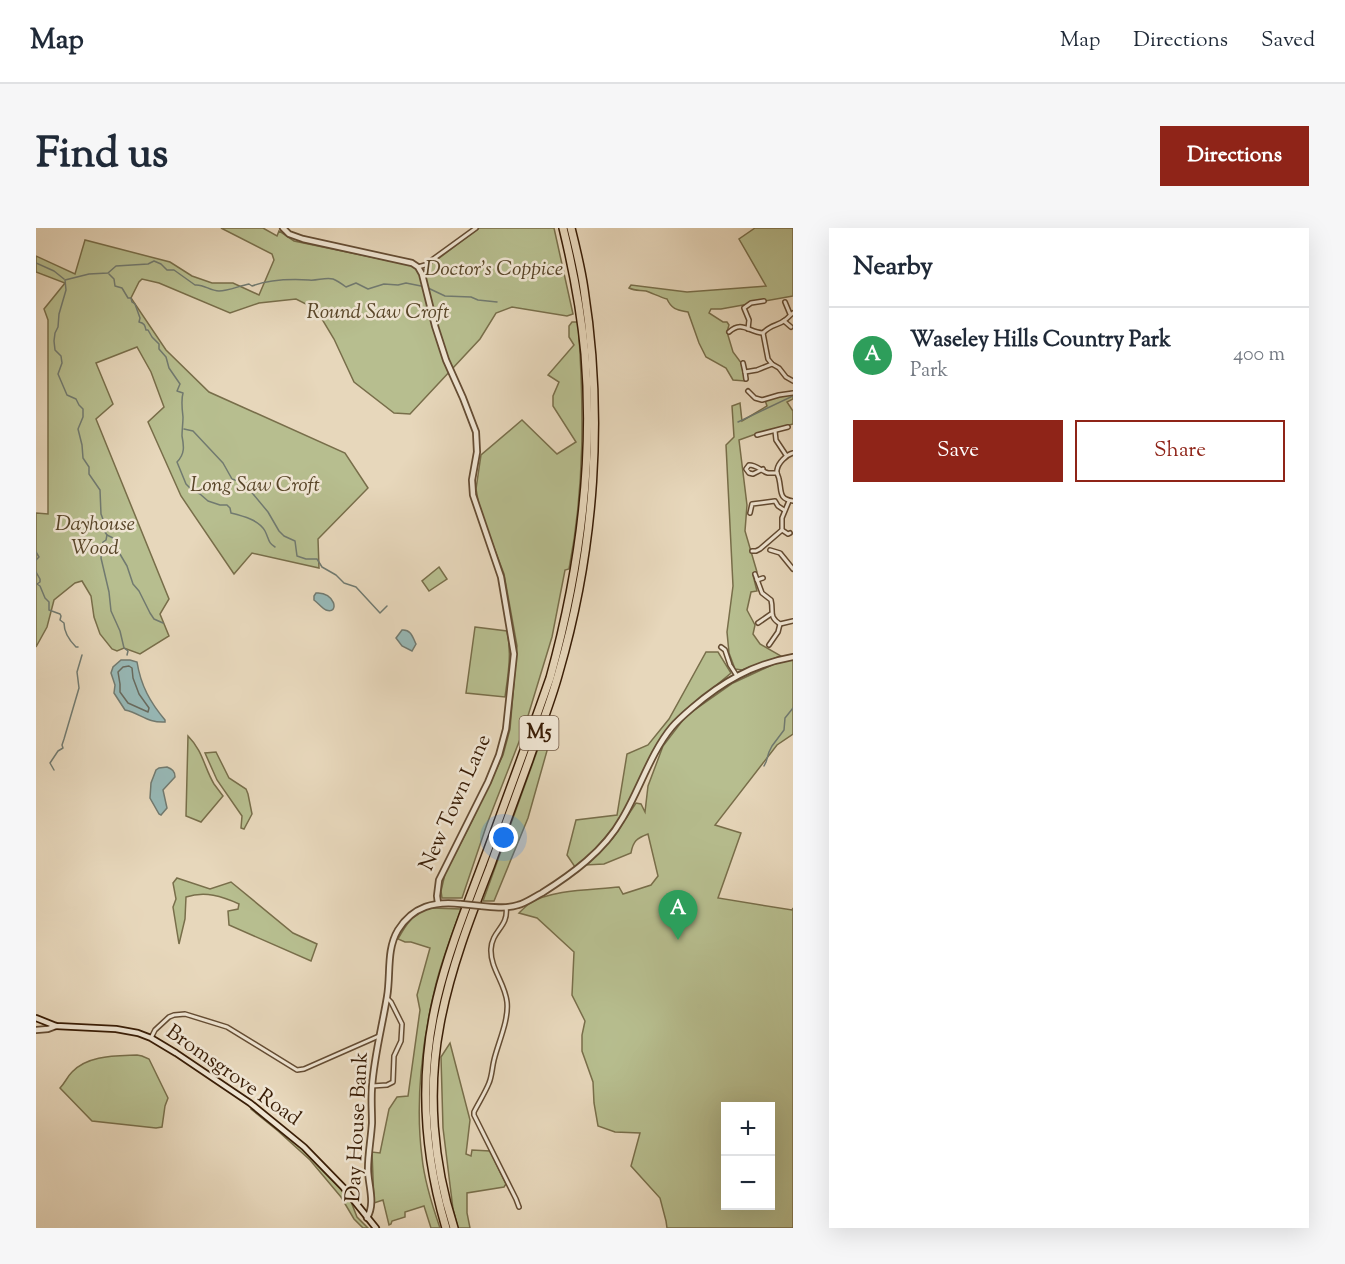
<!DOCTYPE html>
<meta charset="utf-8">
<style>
body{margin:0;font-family:"Sorts Mill Goudy",serif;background:#f6f6f7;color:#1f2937}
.controls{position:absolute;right:18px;bottom:18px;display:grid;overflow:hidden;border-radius:0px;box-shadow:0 6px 24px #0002}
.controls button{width:54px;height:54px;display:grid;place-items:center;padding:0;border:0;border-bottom:2px solid #e0e1e3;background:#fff;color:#1f2937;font:30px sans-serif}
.you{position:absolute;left:468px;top:610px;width:21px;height:21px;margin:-15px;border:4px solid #fff;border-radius:50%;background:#1a73e8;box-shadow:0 0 0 9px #1a73e833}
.badge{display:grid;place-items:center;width:39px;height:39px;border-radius:50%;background:#8f2418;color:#fff;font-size:20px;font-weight:700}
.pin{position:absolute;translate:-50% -50px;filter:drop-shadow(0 2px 3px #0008)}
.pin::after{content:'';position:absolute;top:32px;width:21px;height:18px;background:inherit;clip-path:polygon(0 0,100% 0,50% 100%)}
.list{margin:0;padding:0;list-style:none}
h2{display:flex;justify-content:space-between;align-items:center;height:78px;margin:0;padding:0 24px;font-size:26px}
h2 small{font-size:20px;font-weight:400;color:#747a83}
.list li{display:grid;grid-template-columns:39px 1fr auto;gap:18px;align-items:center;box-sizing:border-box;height:96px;padding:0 24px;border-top:2px solid #e0e1e3}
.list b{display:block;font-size:22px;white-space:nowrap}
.list p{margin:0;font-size:20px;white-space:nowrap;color:#747a83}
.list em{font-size:20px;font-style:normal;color:#747a83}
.actions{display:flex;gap:12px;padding:18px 24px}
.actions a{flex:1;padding:14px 0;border:2px solid #8f2418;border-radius:0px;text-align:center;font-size:21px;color:#8f2418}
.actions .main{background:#8f2418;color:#fff}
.map{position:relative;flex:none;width:757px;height:1000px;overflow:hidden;border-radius:0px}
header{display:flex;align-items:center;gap:36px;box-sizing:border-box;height:84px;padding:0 30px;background:#fff;border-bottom:2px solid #e0e1e3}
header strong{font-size:28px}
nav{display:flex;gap:33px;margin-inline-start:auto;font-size:21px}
.intro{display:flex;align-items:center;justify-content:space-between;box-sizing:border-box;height:144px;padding:0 36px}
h1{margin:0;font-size:42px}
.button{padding:15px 27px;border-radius:0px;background:#8f2418;color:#fff;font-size:21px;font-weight:700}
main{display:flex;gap:36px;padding:0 36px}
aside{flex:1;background:#fff;border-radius:0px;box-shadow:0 6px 24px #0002}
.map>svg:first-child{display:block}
</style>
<header>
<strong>Map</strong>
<nav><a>Map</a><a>Directions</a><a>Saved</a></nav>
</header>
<div class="intro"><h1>Find us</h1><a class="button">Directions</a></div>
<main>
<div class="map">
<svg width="757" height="1000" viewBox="0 0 757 1000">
<rect width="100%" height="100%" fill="#e7d7bb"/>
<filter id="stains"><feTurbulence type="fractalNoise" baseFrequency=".00333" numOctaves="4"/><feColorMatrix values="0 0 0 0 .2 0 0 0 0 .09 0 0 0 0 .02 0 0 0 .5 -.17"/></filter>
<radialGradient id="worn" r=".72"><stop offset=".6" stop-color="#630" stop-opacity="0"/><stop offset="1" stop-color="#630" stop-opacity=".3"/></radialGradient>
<g fill="#b7be8f" stroke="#786e4a" stroke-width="1.5" fill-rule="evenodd">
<polygon points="185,0 227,0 241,8 243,3 258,13 364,35 380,37 386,45 390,40 443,0 518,0 537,86 531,88 476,79 460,85 444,111 374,186 358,185 318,154 298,111 280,81 260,71 223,75 194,85 123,55 106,51 103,54 95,70 130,122 173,164 309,225 332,260 282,311 283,340 216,325 198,346 145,268 112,194 128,179 115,144 101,119 60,135 77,176 60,191 133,371 124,386 133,408 104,426 88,420 81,423 76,421 64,406 58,389 55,368 46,353 39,355 18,372 11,399 0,419 0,285 12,286 12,92 8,81 29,55 0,44 0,28 39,46 49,12 134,34 156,48 176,55 197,55 223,67 238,32 236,26"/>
<path d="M 719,0 L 757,0 L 757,68 L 685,81 L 675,81 L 673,85 L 687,94 L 691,94 L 693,97 L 691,104 L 697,124 L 706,136 L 709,153 L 697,152 L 690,140 L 670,129 L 663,115 L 652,84 C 642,82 636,82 631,71 C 624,69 616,65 610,63 C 603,62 599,63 593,60 L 595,57 L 651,64 L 730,58 L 703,11 Z"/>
<path d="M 536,94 L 542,94 C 548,177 549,259 533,341 L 529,342 L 516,409 L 488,501 L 451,596 L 426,670 L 406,670 L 405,663 L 409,646 L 435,595 L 467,527 L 474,501 L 481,418 L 468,346 L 444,283 L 440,261 L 445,227 L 486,192 L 521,226 L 540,214 L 517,178 L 517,168 L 523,154 L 512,147 L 538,117 L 533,109 L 533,98 Z"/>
<polygon points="757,166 757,171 751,174 757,183 757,196 717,207 703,212 711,277 709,303 721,344 717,347 721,363 715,364 711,382 719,397 717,406 724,416 745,428 706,442 699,441 693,425 691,404 697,358 690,217 698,209 696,178 704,175 706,193 731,178 729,172"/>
<polygon points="403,339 411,351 393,363 386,353"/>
<path d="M 439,399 L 471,403 C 476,425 472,447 469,469 L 430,465 Z"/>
<polygon points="670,424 682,424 695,445 641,490 630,504 586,590 552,629 539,639 531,627 540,592 581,587 591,526 612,517 633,491"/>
<path d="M 754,432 L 757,432 L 757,506 L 741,517 L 679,597 L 705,605 L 682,670 L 756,682 L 757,680 L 757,1000 L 631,1000 L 630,993 L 624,970 L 595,938 L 604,905 L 579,904 L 562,898 L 558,875 L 557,854 L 546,823 L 546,807 L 549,793 L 536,767 L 538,724 L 501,690 L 483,685 C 486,682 490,678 494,675 C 517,661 556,662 583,659 L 587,666 L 615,657 L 622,648 L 612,606 C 601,610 597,613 595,625 L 568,636 L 550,637 L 577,610 L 600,575 L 605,576 L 609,584 L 612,558 L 627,518 L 650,488 L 697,455 L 738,436 ZM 690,878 L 734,878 L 734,978 L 690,978 Z"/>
<polygon points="512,502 516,505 492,590 458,673 447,673 508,504"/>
<path d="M 152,508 C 167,523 168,539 178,556 C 181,560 184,564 187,568 L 165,594 L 150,588 Z"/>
<polygon points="180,524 193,550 210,561 212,566 216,586 208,601 205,600 206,588 181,552 169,525"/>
<path d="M 141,650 L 174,661 L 195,654 L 257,705 L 281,716 L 275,733 L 193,697 L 192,683 L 202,681 L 203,676 C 186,668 169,663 150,669 L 149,691 L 143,716 L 137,679 L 140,671 L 137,655 Z"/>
<path d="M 395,680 L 425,681 C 416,707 405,733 399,760 C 386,813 379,875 386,929 C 388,950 397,980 404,1000 L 395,1000 L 388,978 L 369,984 L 369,989 L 356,993 L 355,996 L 353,997 L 347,972 L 338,975 L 336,924 L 344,925 L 353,881 L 361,869 L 372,868 L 384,782 L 381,767 L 394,720 L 375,714 L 369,714 L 362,711 C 370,696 378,684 395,680 Z"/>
<polygon points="414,815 434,892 430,926 435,928 436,922 454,923 470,956 468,959 431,965 431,985 434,1000 422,1000 417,981 407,900 405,829"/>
<path d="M 101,827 L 106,828 L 113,831 L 132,870 L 129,878 L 126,899 L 120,900 L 56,893 L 24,860 C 29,855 31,849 36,844 C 52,827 79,828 101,827 Z"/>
<polygon points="216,879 266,920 294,949 314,971 321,989 332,1000 327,1000 318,991 305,969 274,932 242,903 215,881"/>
</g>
<g fill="#97b8b6" stroke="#717a70" stroke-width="1.5">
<path d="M 280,365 C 299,363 304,387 290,382 C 287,381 282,375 278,372 L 278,368 Z"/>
<path d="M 366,402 C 375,401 377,410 380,416 L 376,423 L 366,418 L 360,410 Z"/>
<path d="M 85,432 L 94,432 L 101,434 C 105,458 114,474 129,492 L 129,494 C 111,495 104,485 89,482 L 78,465 L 79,457 L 75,445 L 77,439 Z"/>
<path d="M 131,539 C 136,541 139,543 139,549 L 127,562 L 131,580 L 125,587 L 123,586 L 114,570 L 115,555 L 120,542 L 123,540 Z"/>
</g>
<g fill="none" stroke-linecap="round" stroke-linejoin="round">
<polygon stroke="#686a5e" stroke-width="1.5" points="93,438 96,440 97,450 103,466 113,480 112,484 92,475 84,464 84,456 82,444 87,439"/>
<g stroke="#717a70" stroke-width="1.5">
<polyline points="0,35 18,43 28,51"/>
<path d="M 73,46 L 78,51 L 79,58 L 86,60 L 92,70 L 95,70 L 96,74 L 99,76 L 104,90 L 103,94 C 108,95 109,97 110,102 L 112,102 L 116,109 L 123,116 L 123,121 L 130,129 L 133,140 L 144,156 L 141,163 L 147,165 C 145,172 146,181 147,189 C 147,195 146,202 146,208 C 148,218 149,226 141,234 L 150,256 L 155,261 L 164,266 L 172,273 L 184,277 L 191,277 L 194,280 L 195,285 C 207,288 223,292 229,303 C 233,311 232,315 239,319"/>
<polyline points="392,60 409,68 435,69 442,72 461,74"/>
<polyline points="702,194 757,168"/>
<polyline points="148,201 157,203 187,235 196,251 208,255 232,284 243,303 248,308 259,313 261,328 270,331 281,331 286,339 300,347 308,355 320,359 344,385 351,378"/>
<polyline points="71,307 70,312 67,314 65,330 73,364 75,383 84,403 88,420 92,423 91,427"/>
<polyline points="0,324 3,329 0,332"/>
<path d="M 0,344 L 4,351 L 4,354 L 1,356 L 4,358 L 9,370 L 13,374 L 13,382 L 24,386 L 25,388 L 24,392 L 28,395 C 28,404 34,413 40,419 L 42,419"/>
<path d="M 127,395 L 118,391 L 114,385 L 103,363 L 97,356 L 91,338 L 78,316 L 77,310 L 71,307 L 67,301 L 68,294 L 65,286 L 64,262 L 53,246 L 53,239 L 47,230 L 46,217 L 42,201 L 47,189 L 47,181 L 43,177 L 40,171 L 31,167 L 22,146 L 26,135 L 25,128 L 19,122 L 18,113 L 19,105 L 22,99 L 23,86 L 30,62 L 29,52 L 53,46 L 72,45 L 80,38 L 112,36 L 118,33 L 125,36 L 131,42 L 138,42 L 159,57 C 168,56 174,63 183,63 C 192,63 203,58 213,56 L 216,58 C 234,51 254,51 273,52 C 281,53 289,49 297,51 C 302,53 306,56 310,59 L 320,55 L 332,61 L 348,56 L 362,57 L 370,55 L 385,58"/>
<polyline points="728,538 730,534 733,524 736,518 748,502 749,490 757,480"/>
<polyline points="18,542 14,535 22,523 27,520 26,517 28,511 43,460 41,444 46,427"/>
</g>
<defs>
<g id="minor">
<polyline points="382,39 389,37 440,0"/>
<polyline points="749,74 754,86"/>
<polyline points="748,93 755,99"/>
<polyline points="712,101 713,92 708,80 715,75 728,73"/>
<path d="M 693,104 C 706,92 712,104 727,105 C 735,96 742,98 749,92 C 752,90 754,87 757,85"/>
<polyline points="727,105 732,131 736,136 743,140 750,149 757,153"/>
<polyline points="707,135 709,144 721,142 736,136"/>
<polyline points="709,144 710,151"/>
<polyline points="712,163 719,170 726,172 743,167 757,165"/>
<polyline points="739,203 740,212 750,227"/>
<polyline points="721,207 752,199"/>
<path d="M 757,225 C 750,227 742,235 741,242 C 740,245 743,249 743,251 C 746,263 742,271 757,273"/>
<path d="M 727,241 L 717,246 L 713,245 L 710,241 L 713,237 C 721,237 725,243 732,245 C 735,245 738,245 741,245"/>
<polyline points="714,285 716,276 739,273 742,278 748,282"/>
<polyline points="746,302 752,306 754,305"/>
<polyline points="734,322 744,325 757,341"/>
<polyline points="716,323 720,323 724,321 746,302 746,290 753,273"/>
<path d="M 719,346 L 726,365 L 735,372 C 738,384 732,388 744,396 L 757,393"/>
<polyline points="721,352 727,350"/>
<polyline points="722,395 735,386"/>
<polyline points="733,417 742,404 744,396"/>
<polyline points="685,419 689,422 694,437 701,448"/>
<path d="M 470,679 C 473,699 456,702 455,721 C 454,740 469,755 471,774 C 473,792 462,815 458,832 C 456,840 456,848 453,855 C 449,865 443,874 438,884 L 438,887 L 480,971 L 483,979"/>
<polyline points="115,810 119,802 133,789 138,787 149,786 191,799 261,842 268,841 343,808"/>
<polyline points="336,858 351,857 357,854 358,828 365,813 366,796 355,774 351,770"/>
</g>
<g id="tertiary">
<polyline points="247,0 253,6 267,11 376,35 382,39 386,46 399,98 410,132 427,170 440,204 441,224 436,252 437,267 465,349 478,426 470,501 463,527 452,554 403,652 401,668 402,675"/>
<path d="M 445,678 C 457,679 470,681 482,677 C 490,675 498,669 506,665 C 536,646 568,623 586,591 C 603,563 615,524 636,499 C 642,492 649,486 656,480 C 686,454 717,436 757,429"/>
<polyline points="0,802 12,801 20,798"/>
<path d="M 331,990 C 340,975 332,957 332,941 C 332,926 335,911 336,895 C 336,883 335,871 336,859 C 338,829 346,799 351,769 C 355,746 350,722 362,702 C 377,678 399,673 425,676"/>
</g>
<polyline id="secondary" points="0,790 20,798 80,801 102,805 115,810 140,825 214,875 268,919 307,959 340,1000"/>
<g id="motorway">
<path d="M 410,1000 C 388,926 383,847 401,771 C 413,720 434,670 452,621 C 473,564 494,507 514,450 C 543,345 558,235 549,126 C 545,83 537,41 527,0"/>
<path d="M 418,1000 C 397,935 391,863 404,796 C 414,742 434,690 454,639 C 467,603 480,567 493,532 C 503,503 515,474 523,444 C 559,320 568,188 548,61 C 545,40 540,20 535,0"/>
</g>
</defs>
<use href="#minor" stroke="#644c33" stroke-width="6"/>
<use href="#tertiary" stroke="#644c33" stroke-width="8"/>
<use href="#secondary" stroke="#391d06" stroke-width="8"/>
<use href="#motorway" stroke="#391d06" stroke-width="10"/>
<use href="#minor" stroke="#efe5d3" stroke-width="3"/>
<use href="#tertiary" stroke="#efe5d3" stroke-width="4.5"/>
<use href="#secondary" stroke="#efe5d3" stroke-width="4.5"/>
<use href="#motorway" stroke="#e7d7bb" stroke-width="7"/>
<defs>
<polyline id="tertiary-bridge" points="425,676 445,678"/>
</defs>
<use href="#tertiary-bridge" stroke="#644c33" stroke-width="8" stroke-linecap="butt"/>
<use href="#tertiary-bridge" stroke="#efe5d3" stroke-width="4.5"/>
</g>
<g text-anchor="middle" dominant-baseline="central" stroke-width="5" stroke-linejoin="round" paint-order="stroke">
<rect fill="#efe5d3" stroke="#705944" stroke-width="1.5" x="483.5" y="488" width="39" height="34" rx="4.5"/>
<g font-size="20" font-weight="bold" fill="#391d06">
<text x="503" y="505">M5</text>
</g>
<g font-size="21" font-style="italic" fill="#584528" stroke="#efe5d3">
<text x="458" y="42">Doctor's Coppice</text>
<text x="342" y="85">Round Saw Croft</text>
<text x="219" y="258">Long Saw Croft</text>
<text x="59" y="297">Dayhouse<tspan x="59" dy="24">Wood</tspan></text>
</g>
<g font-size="21" fill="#391d06" stroke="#efe5d3">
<text transform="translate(420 575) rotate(-66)">New Town Lane</text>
<text transform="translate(197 848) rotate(35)">Bromsgrove Road</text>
<text transform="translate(322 899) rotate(-87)">Day House Bank</text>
</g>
</g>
<rect width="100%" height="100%" filter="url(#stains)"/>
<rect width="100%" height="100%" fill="url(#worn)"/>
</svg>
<div class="controls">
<button>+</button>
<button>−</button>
</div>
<div class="you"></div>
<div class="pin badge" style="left:642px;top:712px;background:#2e9e5b">A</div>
</div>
<aside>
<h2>Nearby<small></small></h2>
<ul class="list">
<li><span class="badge" style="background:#2e9e5b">A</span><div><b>Waseley Hills Country Park</b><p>Park</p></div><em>400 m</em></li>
</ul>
<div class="actions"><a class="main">Save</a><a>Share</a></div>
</aside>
</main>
